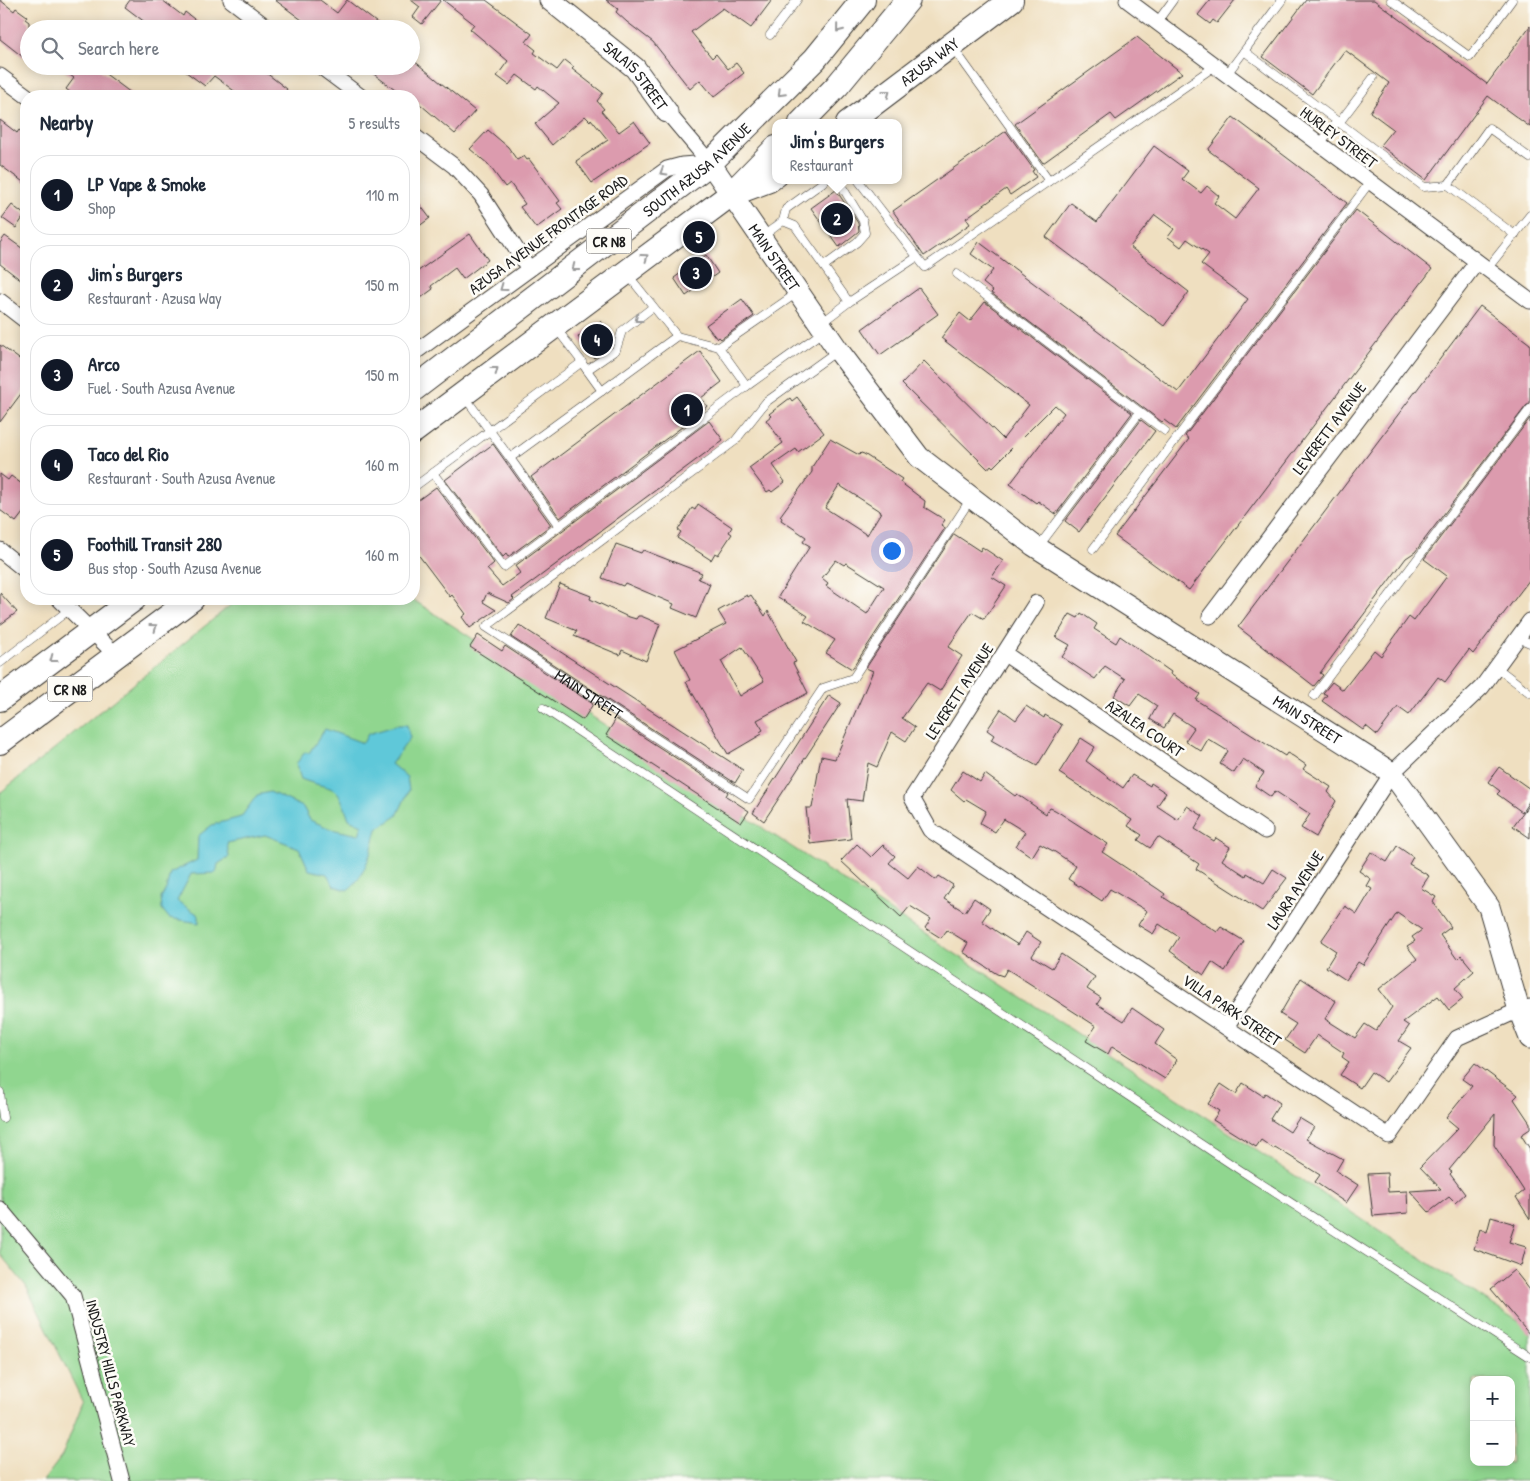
<!DOCTYPE html>
<meta charset="utf-8">
<style>
body{margin:0;font-family:"Patrick Hand",sans-serif;background:#f6f6f7;color:#1f2937}
.controls{position:absolute;right:15px;bottom:15px;display:grid;overflow:hidden;border-radius:10px;box-shadow:0 2px 12px #0003}
.controls button{width:45px;height:45px;display:grid;place-items:center;padding:0;border:0;border-bottom:1px solid #e0e1e3;background:#fff;color:#1f2937;font:25px sans-serif}
.you{position:absolute;left:891px;top:550px;width:18px;height:18px;margin:-12px;border:4px solid #fff;border-radius:50%;background:#1a73e8;box-shadow:0 0 0 8px #1a73e833}
.badge{display:grid;place-items:center;width:32px;height:32px;border-radius:50%;background:#111827;color:#fff;font-size:16px;font-weight:700}
.pin{position:absolute;translate:-50% -50%;border:2px solid #fff;box-shadow:0 1px 5px #0006}
.popup{position:absolute;left:772px;top:119px;width:130px;height:65px;box-sizing:border-box;display:grid;place-content:center;border-radius:10px;background:#fff;filter:drop-shadow(0 1px 4px #0005);font-size:16px;white-space:nowrap;color:#747a83}
.popup b{font-size:19px;color:#1f2937}
.popup::after{content:'';position:absolute;left:50%;top:100%;margin-left:-10px;border:10px solid transparent;border-top-color:#fff}
.list{margin:0;padding:0;list-style:none}
h2{display:flex;justify-content:space-between;align-items:center;height:65px;margin:0;padding:0 20px;font-size:21px}
h2 small{font-size:16px;font-weight:400;color:#747a83}
.list li{display:grid;grid-template-columns:32px 1fr auto;gap:15px;align-items:center;box-sizing:border-box;height:80px;margin:0 10px 10px;padding:0 10px;border:1px solid #e0e1e3;border-radius:20px}
.list b{display:block;font-size:19px;white-space:nowrap}
.list p{margin:0;font-size:16px;white-space:nowrap;color:#747a83}
.list em{font-size:16px;font-style:normal;color:#747a83}
.icon{flex:none;width:28px;height:28px;fill:none;stroke:currentColor;stroke-width:2;stroke-linecap:round;stroke-linejoin:round}
.map{position:relative;flex:none;width:1530px;height:1481px;overflow:hidden}
.search{position:absolute;background:#fff;box-shadow:0 2px 12px #0003;left:20px;top:20px;width:400px;height:55px;display:flex;align-items:center;gap:12px;box-sizing:border-box;padding:0 18px;border-radius:28px;color:#747a83;font-size:19px}
.panel{position:absolute;background:#fff;box-shadow:0 2px 12px #0003;left:20px;top:90px;width:400px;height:515px;border-radius:20px}
.map>svg:first-child{display:block}
</style>
<div class="map">
<svg width="1530" height="1481" viewBox="0 0 1530 1481">
<rect width="100%" height="100%" fill="#fdfcf7"/>
<filter id="ink" filterUnits="userSpaceOnUse"><feTurbulence type="fractalNoise" baseFrequency=".02" numOctaves="2"/><feDisplacementMap in="SourceGraphic" scale="10" xChannelSelector="R" yChannelSelector="G"/><feConvolveMatrix kernelMatrix="1 2 1 2 8 2 1 2 1" color-interpolation-filters="sRGB"/></filter>
<filter id="wash" filterUnits="userSpaceOnUse"><feTurbulence type="fractalNoise" baseFrequency=".0096" numOctaves="4" result="noise"/><feDisplacementMap in="SourceGraphic" scale="20" xChannelSelector="R" yChannelSelector="G"/><feGaussianBlur stdDeviation="1.12" result="paint"/><feColorMatrix in="noise" values="0 0 0 0 0 0 0 0 0 0 0 0 0 0 0 0 0 1.4 0 .05"/><feComposite in="paint" operator="in"/></filter>
<g filter="url(#wash)">
<rect width="100%" height="100%" fill="#efdfc0"/>
<path fill="#90d68f" stroke="#567956" fill-rule="evenodd" d="M 238,599 L 412,599 L 1530,1329 L 1530,1481 L 43,1481 L 62,1456 L 83,1402 L 26,1286 L 0,1254 L 0,793 ZM 1474,1380 L 1511,1380 L 1511,1462 L 1474,1462 Z"/>
<path fill="#5ec8d9" stroke="#3d727a" d="M 398,725 L 407,725 L 410,738 L 391,764 L 407,777 L 409,790 L 397,816 L 377,829 C 372,849 365,879 347,890 L 334,886 L 327,874 L 309,870 L 299,848 L 265,835 L 227,843 L 229,857 L 218,864 L 216,873 L 191,874 L 177,901 L 199,915 L 199,923 L 169,918 L 162,909 L 161,898 L 166,889 L 170,873 L 197,860 L 198,836 L 212,825 L 241,817 L 257,795 L 270,792 L 303,807 L 310,820 L 331,829 L 359,835 L 362,825 L 349,819 C 336,780 334,792 301,779 L 296,764 L 305,752 L 309,753 L 325,729 L 363,743 L 368,734 Z"/>
<g id="blocks">
<g fill="#dc9bae" fill-rule="evenodd">
<polygon points="0,0 14,11 16,8 27,16 25,19 29,22 29,49 23,57 0,39"/>
<polygon points="130,0 162,0 183,16 185,12 207,29 154,29 125,7"/>
<polygon points="275,0 320,0 337,13 347,0 385,29 314,29"/>
<polygon points="411,0 441,0 422,24 413,17 420,7"/>
<polygon points="443,0 486,0 532,34 526,42 536,50 534,53 557,70 565,60 574,67 572,69 603,93 597,101 604,109 601,111 619,132 634,121 650,143 592,183 576,161 608,140 591,119 590,121 585,116 552,145 535,124 559,103 538,86 536,89 517,75 509,85 497,76 508,61 470,29 474,24"/>
<polygon points="606,0 772,0 751,28 723,8 691,32 712,58 716,54 728,69 736,63 744,73 714,97 700,80 690,89 653,42 627,22 616,12 618,9"/>
<polygon points="1210,0 1235,0 1217,23 1213,20 1210,24 1198,15"/>
<polygon points="1306,0 1374,0 1487,84 1530,26 1530,127 1488,96 1426,180 1380,145 1393,129 1370,112 1389,83 1345,50 1312,94 1263,57"/>
<polygon points="1137,37 1182,73 1116,120 1111,114 1043,163 1015,124"/>
<polygon points="413,60 475,111 455,134 414,99 414,96 403,96 363,66 411,66"/>
<polygon points="58,66 95,66 135,96 75,96 66,89 74,78"/>
<polygon points="178,66 269,66 265,72 287,89 282,96 252,96 248,93 241,96 214,76 205,86"/>
<polygon points="1233,117 1347,203 1176,429 1164,420 1162,422 991,293 993,291 983,283 993,270 971,254 979,242 1178,392 1248,299 1201,264 1209,254 1187,239 1181,247 1168,237 1174,229 1155,215 1130,247 1189,292 1164,326 1046,237 1071,203 1097,222 1154,146 1188,171 1182,179 1201,193 1207,186 1219,196 1214,203 1235,219 1259,188 1208,150"/>
<polygon points="0,120 17,133 19,130 26,135 26,184 0,165"/>
<polygon points="488,130 508,147 517,160 524,156 527,160 529,159 560,201 557,203 562,209 536,228 520,207 525,204 510,183 505,187 488,164 470,149"/>
<polygon points="1006,131 1034,170 1032,171 1036,177 1010,195 1006,189 966,218 970,224 924,256 893,211"/>
<polygon points="836,190 858,223 859,231 839,247 811,208"/>
<polygon points="414,197 430,218 414,230"/>
<polygon points="12,205 25,215 16,228 2,218"/>
<polygon points="1356,210 1432,269 1189,590 1115,536 1189,439 1185,436"/>
<polygon points="470,234 488,260 463,279 455,268 431,286 433,289 414,303 414,274"/>
<polygon points="5,236 26,251 26,284 0,264 0,243"/>
<polygon points="706,255 718,273 686,296 674,278"/>
<polygon points="919,288 938,314 880,355 862,329"/>
<polygon points="742,299 754,316 721,339 719,337 717,339 706,325"/>
<polygon points="985,302 1132,413 1056,514 1038,501 1036,503 1010,484 1064,413 1055,405 993,467 991,465 988,469 902,384 924,361 1003,439 1029,405 941,338 960,313 970,321"/>
<polygon points="1480,306 1530,344 1530,403 1526,406 1415,552 1406,558 1320,673 1323,675 1314,686 1238,627"/>
<polygon points="600,321 613,339 612,345 594,358 578,337"/>
<polygon points="0,345 26,364 26,387 0,422"/>
<polygon points="700,351 722,382 701,398 707,406 702,412 560,518 531,477"/>
<polygon points="797,397 824,433 798,452 796,449 773,465 785,482 772,492 770,490 767,492 749,468 783,443 766,420 771,416 769,414 790,398 792,401"/>
<polygon points="1530,418 1530,579 1473,654 1469,650 1445,682 1438,677 1409,715 1398,707 1377,735 1366,726 1363,730 1322,701 1327,695 1323,693 1332,682 1343,690 1374,650 1381,656 1409,617 1414,621 1447,576 1424,559"/>
<polygon points="1141,420 1155,431 1079,532 1065,521"/>
<polygon points="709,421 723,440 512,597 514,599 509,603 487,593 483,602 496,610 470,628 462,617 466,614 452,595 450,597 414,549 414,503 436,487 494,563 487,569 502,586 520,573 515,566"/>
<path d="M 830,439 L 859,455 L 861,453 L 864,454 L 902,479 L 900,482 L 925,501 L 924,507 L 945,520 L 941,525 L 945,528 L 852,669 L 826,653 L 835,640 L 804,621 L 808,616 L 778,597 L 810,546 L 803,542 L 806,537 L 781,520 L 782,518 L 780,516 L 812,472 L 812,467 ZM 839,485 L 881,512 L 867,535 L 825,508 ZM 836,560 L 844,565 L 846,563 L 884,587 L 867,614 L 826,586 L 828,583 L 822,578 Z"/>
<polygon points="493,444 551,525 508,557 506,554 503,557 445,480"/>
<polygon points="0,474 8,480 11,476 26,487 26,509 16,522 0,510"/>
<polygon points="698,504 732,527 729,532 732,534 718,555 715,553 711,560 677,538 681,532 678,530 692,508 695,510"/>
<polygon points="954,534 980,551 982,547 1003,561 992,577 1006,586 984,619 972,612 948,647 962,656 940,691 927,683 902,718 915,727 906,741 892,732 877,767 868,763 862,801 847,799 851,839 810,844 806,808 812,808 821,756 835,759 873,671 866,668"/>
<polygon points="616,544 641,553 643,550 702,573 698,579 710,584 696,618 672,608 674,604 625,583 623,586 602,578"/>
<polygon points="560,584 591,596 590,599 626,616 636,619 638,616 641,616 660,624 646,661 622,650 620,655 574,636 577,631 546,618"/>
<polygon points="0,593 17,612 0,625"/>
<path d="M 747,595 L 748,597 L 751,595 L 765,616 L 768,611 L 796,662 L 793,663 L 808,693 L 757,720 L 763,730 L 760,732 L 762,734 L 728,754 L 686,682 L 690,680 L 675,650 L 726,624 L 718,611 ZM 742,647 L 764,681 L 740,696 L 721,661 Z"/>
<polygon points="1081,613 1097,624 1094,629 1116,643 1120,636 1171,672 1170,674 1200,694 1196,700 1285,756 1287,753 1293,756 1306,765 1303,769 1331,787 1328,792 1336,801 1316,837 1301,828 1310,814 1275,791 1271,797 1255,786 1264,773 1243,759 1234,773 1220,764 1228,751 1208,739 1201,751 1185,741 1194,728 1173,714 1164,728 1150,719 1157,706 1139,694 1130,706 1114,696 1125,679 1105,666 1095,679 1062,657 1070,645 1056,637 1070,614 1078,618"/>
<polygon points="519,625 743,770 735,783 511,637"/>
<polygon points="478,635 502,651 505,646 593,704 583,720 470,647"/>
<polygon points="829,695 841,703 764,821 753,813"/>
<polygon points="1026,706 1044,718 1045,715 1062,725 1037,766 991,740 994,735 987,730 1001,709 1016,720"/>
<polygon points="616,719 728,792 726,796 749,811 741,823 606,735"/>
<polygon points="1081,738 1095,747 1086,761 1123,788 1132,775 1150,786 1151,783 1166,793 1157,806 1178,820 1187,806 1203,816 1195,829 1214,841 1216,838 1230,847 1222,860 1246,876 1247,873 1264,883 1273,869 1287,878 1262,911 1196,869 1199,864 1158,837 1150,848 1138,840 1142,835 1128,826 1132,820 1059,773"/>
<polygon points="1499,767 1530,789 1530,800 1522,812 1497,794 1500,791 1488,782"/>
<polygon points="963,771 980,782 985,774 1015,796 1017,794 1046,814 1050,808 1055,810 1108,844 1102,852 1158,889 1165,894 1163,897 1217,932 1221,927 1244,941 1225,971 1212,962 1204,975 1188,964 1170,951 1179,937 1159,924 1153,934 1138,925 1147,911 1110,889 1102,901 1068,879 1076,866 1055,852 1040,844 1032,857 1016,846 1025,832 1004,819 995,832 980,823 986,811 966,799 964,801 951,790"/>
<polygon points="1530,803 1530,838 1513,826"/>
<polygon points="857,844 871,857 883,845 895,856 889,863 908,878 918,866 936,880 939,876 953,885 944,899 965,912 974,898 990,909 982,921 996,931 1018,945 1026,932 1041,942 1032,956 1052,968 1061,954 1095,977 1087,989 1101,998 1097,1004 1124,1021 1132,1008 1164,1030 1155,1044 1177,1060 1165,1079 1112,1046 1108,1054 1086,1041 1096,1026 1007,969 1003,976 997,974 963,952 968,943 947,930 941,938 925,928 931,919 910,906 901,917 841,861"/>
<polygon points="1397,846 1413,857 1409,864 1429,876 1421,888 1436,897 1433,902 1451,927 1440,935 1457,959 1461,955 1474,971 1455,988 1463,999 1449,1010 1438,996 1403,1022 1409,1026 1399,1041 1411,1048 1386,1082 1371,1072 1360,1088 1340,1075 1349,1062 1342,1057 1344,1053 1317,1035 1305,1053 1285,1040 1296,1024 1280,1014 1301,978 1336,1001 1325,1019 1355,1038 1365,1024 1376,1031 1392,1007 1379,989 1417,959 1407,946 1415,941 1412,937 1422,930 1397,913 1363,965 1358,962 1346,980 1326,967 1336,951 1321,941 1345,906 1357,914 1372,889 1367,886 1371,879 1359,871 1371,852 1387,862"/>
<polygon points="1475,1063 1518,1095 1514,1099 1530,1123 1530,1129 1521,1135 1530,1149 1530,1219 1516,1197 1524,1191 1494,1145 1495,1114 1449,1170 1452,1172 1450,1174 1465,1194 1455,1203 1449,1197 1429,1212 1410,1191 1441,1189 1420,1167 1458,1128 1446,1118 1472,1086 1462,1079"/>
<polygon points="1243,1083 1263,1096 1265,1093 1280,1103 1270,1119 1290,1132 1299,1118 1314,1127 1306,1139 1343,1159 1336,1171 1358,1185 1346,1203 1315,1182 1320,1175 1275,1147 1274,1149 1261,1140 1256,1147 1213,1120 1219,1111 1208,1104 1221,1084 1236,1094"/>
<polygon points="1387,1173 1388,1192 1407,1191 1408,1213 1373,1216 1368,1174"/>
<polygon points="1491,1217 1515,1224 1509,1242 1526,1247 1521,1266 1474,1249 1480,1229 1487,1232"/>
<polygon points="1514,1270 1530,1290 1530,1335 1491,1289"/>
</g>
</g>
</g>
<g filter="url(#ink)">
<use href="#blocks" fill-opacity="0" stroke="#3c3935" stroke-width="1"/>
<g fill="none" stroke-linecap="round" stroke-linejoin="round">
<defs>
<g id="lane">
<polyline points="1391,0 1470,57 1512,0"/>
<polyline points="1157,22 1173,0"/>
<polyline points="770,35 797,0"/>
<polyline points="952,46 1049,181"/>
<polyline points="1244,51 1337,121 1320,144"/>
<polyline points="1227,74 1282,0"/>
<polyline points="1337,121 1424,187 1448,185"/>
<polyline points="1339,123 1373,78"/>
<polyline points="858,180 925,267 1215,66"/>
<polyline points="783,221 786,209 826,180"/>
<polyline points="1515,235 1448,185 1489,128 1530,158"/>
<polyline points="762,237 783,221 795,226 849,302 820,324"/>
<polyline points="824,266 857,242 865,233 863,221 838,180"/>
<polyline points="1487,269 1530,215"/>
<polyline points="957,274 1165,431"/>
<polyline points="628,275 677,336 719,347 747,386 824,331"/>
<polyline points="849,302 917,257"/>
<polyline points="719,347 797,293"/>
<path id="s1" d="M 837,351 L 766,402 L 735,441 L 486,627 L 749,799 L 823,688 L 853,678 L 970,500"/>
<polyline points="584,366 602,391"/>
<polyline points="587,370 616,350 622,331 653,307"/>
<polyline points="464,396 510,458"/>
<polyline points="433,473 582,362 556,328"/>
<polyline points="414,487 433,473 504,567 747,386"/>
<polyline points="559,526 510,458 677,336"/>
<polyline points="1039,546 1140,412"/>
<polyline points="1093,549 1370,182"/>
<polyline points="1518,638 1530,643"/>
<polyline points="0,663 70,609"/>
<polyline points="1496,667 1530,693"/>
<polyline points="1314,696 1530,409"/>
<polyline points="543,708 1240,1170 1530,1357"/>
<polyline points="0,1092 3,1118"/>
</g>
<g id="street">
<polyline points="231,0 269,29"/>
<polyline points="1127,0 1530,301"/>
<polyline points="320,66 360,96"/>
<polyline points="0,76 27,96"/>
<polyline points="667,112 710,163"/>
<polyline points="414,136 454,166 481,195 529,269"/>
<polyline points="0,301 26,321"/>
<polyline points="414,353 667,169 682,165 709,163"/>
<polyline points="0,550 26,571"/>
<polyline points="59,599 116,655"/>
<polyline points="1036,603 912,798 930,830 1389,1136 1457,1038 1519,1010 1530,1007"/>
<polyline points="1210,616 1477,262"/>
<polyline points="1005,654 1265,831"/>
<polyline points="1226,1027 1392,773 1482,687 1530,621"/>
<polyline points="0,1209 73,1296 122,1481"/>
</g>
<g id="secondary">
<path id="s2" d="M 550,0 L 635,68 L 667,112"/>
<path id="s3" d="M 710,163 L 838,350 L 919,457 L 1033,545 L 1392,773 L 1489,907 L 1519,1010 L 1530,1038"/>
</g>
<g id="primary">
<polyline points="801,123 837,86 908,0"/>
<path id="s4" d="M 848,123 L 1011,0"/>
<polyline points="737,192 769,180 776,175"/>
<path id="s5" d="M 414,389 L 710,163 L 815,59 L 863,0"/>
<polyline points="414,431 730,195 776,148"/>
<polyline points="0,699 134,599"/>
<polyline points="0,742 192,599"/>
</g>
</defs>
<use href="#lane" stroke="#3c3935" stroke-width="9"/>
<use href="#street" stroke="#3c3935" stroke-width="17"/>
<use href="#secondary" stroke="#3c3935" stroke-width="23"/>
<use href="#primary" stroke="#3c3935" stroke-width="26"/>
<use href="#lane" stroke="#fff" stroke-width="8"/>
<use href="#street" stroke="#fff" stroke-width="15"/>
<use href="#secondary" stroke="#fff" stroke-width="21"/>
<use href="#primary" stroke="#fff" stroke-width="24"/>
</g>
<defs><path id="oneway-chevron" d="M-2-3.5L2.5 0L-2 3.5" fill="none" stroke-width="1.6" stroke-linecap="round" stroke-linejoin="round" transform="scale(1.25)"/></defs>
<g stroke="#999">
<use href="#oneway-chevron" transform="translate(839 29) rotate(129)"/>
<use href="#oneway-chevron" transform="translate(781 93) rotate(135)"/>
<use href="#oneway-chevron" transform="translate(887 93) rotate(-37)"/>
<use href="#oneway-chevron" transform="translate(663 172) rotate(149)"/>
<use href="#oneway-chevron" transform="translate(645 257) rotate(-36)"/>
<use href="#oneway-chevron" transform="translate(575 268) rotate(142)"/>
<use href="#oneway-chevron" transform="translate(503 288) rotate(144)"/>
<use href="#oneway-chevron" transform="translate(638 319) rotate(142)"/>
<use href="#oneway-chevron" transform="translate(495 370) rotate(-37)"/>
<use href="#oneway-chevron" transform="translate(154 627) rotate(-36)"/>
<use href="#oneway-chevron" transform="translate(53 659) rotate(143)"/>
</g>
</g>
<g text-anchor="middle" dominant-baseline="central" stroke-width="5" stroke-linejoin="round" paint-order="stroke">
<g fill="#fdfcf7" stroke="#605f5e" stroke-width="1">
<rect x="586.5" y="228.5" width="45" height="25" rx="4"/>
<rect x="47.5" y="676.5" width="45" height="25" rx="4"/>
</g>
<g font-size="15" font-weight="bold" fill="#1c1c1c">
<text x="609" y="241">CR N8</text>
<text x="70" y="689">CR N8</text>
</g>
<g font-size="16" fill="#1c1c1c" stroke="#fdfcf7">
<text stroke="none"><textPath href="#s4" startOffset="102">AZUSA WAY</textPath></text>
<text stroke="none"><textPath href="#s2" startOffset="115">SALAIS STREET</textPath></text>
<text transform="translate(1339 137) rotate(37)">HURLEY STREET</text>
<text stroke="none"><textPath href="#s5" startOffset="358">SOUTH AZUSA AVENUE</textPath></text>
<text transform="translate(548 234) rotate(-36)">AZUSA AVENUE FRONTAGE ROAD</text>
<text stroke="none"><textPath href="#s3" startOffset="114">MAIN STREET</textPath></text>
<text transform="translate(1329 428) rotate(-53)">LEVERETT AVENUE</text>
<text transform="translate(959 691) rotate(-57)">LEVERETT AVENUE</text>
<text stroke="none"><textPath href="#s1" startOffset="571">MAIN STREET</textPath></text>
<text stroke="none"><textPath href="#s3" startOffset="830">MAIN STREET</textPath></text>
<text transform="translate(1145 728) rotate(34)">AZALEA COURT</text>
<text transform="translate(1295 890) rotate(-57)">LAURA AVENUE</text>
<text transform="translate(1232 1010) rotate(34)">VILLA PARK STREET</text>
<text transform="translate(111 1373) rotate(75)">INDUSTRY HILLS PARKWAY</text>
</g>
</g>
</svg>
<div class="controls">
<button>+</button>
<button>−</button>
</div>
<div class="you"></div>
<div class="pin badge" style="left:687px;top:410px">1</div>
<div class="pin badge" style="left:837px;top:219px">2</div>
<div class="popup"><b>Jim's Burgers</b>Restaurant</div>
<div class="pin badge" style="left:696px;top:273px">3</div>
<div class="pin badge" style="left:597px;top:340px">4</div>
<div class="pin badge" style="left:699px;top:237px">5</div>
<div class="search"><svg class="icon" aria-label="search" viewBox="0 0 24 24"><circle cx="10" cy="10" r="6"/><path d="M15 15l6 6"/></svg>Search here</div>
<section class="panel">
<h2>Nearby<small>5 results</small></h2>
<ul class="list">
<li><span class="badge">1</span><div><b>LP Vape &amp; Smoke</b><p>Shop</p></div><em>110 m</em></li>
<li><span class="badge">2</span><div><b>Jim's Burgers</b><p>Restaurant · Azusa Way</p></div><em>150 m</em></li>
<li><span class="badge">3</span><div><b>Arco</b><p>Fuel · South Azusa Avenue</p></div><em>150 m</em></li>
<li><span class="badge">4</span><div><b>Taco del Rio</b><p>Restaurant · South Azusa Avenue</p></div><em>160 m</em></li>
<li><span class="badge">5</span><div><b>Foothill Transit 280</b><p>Bus stop · South Azusa Avenue</p></div><em>160 m</em></li>
</ul>
</section>
</div>
